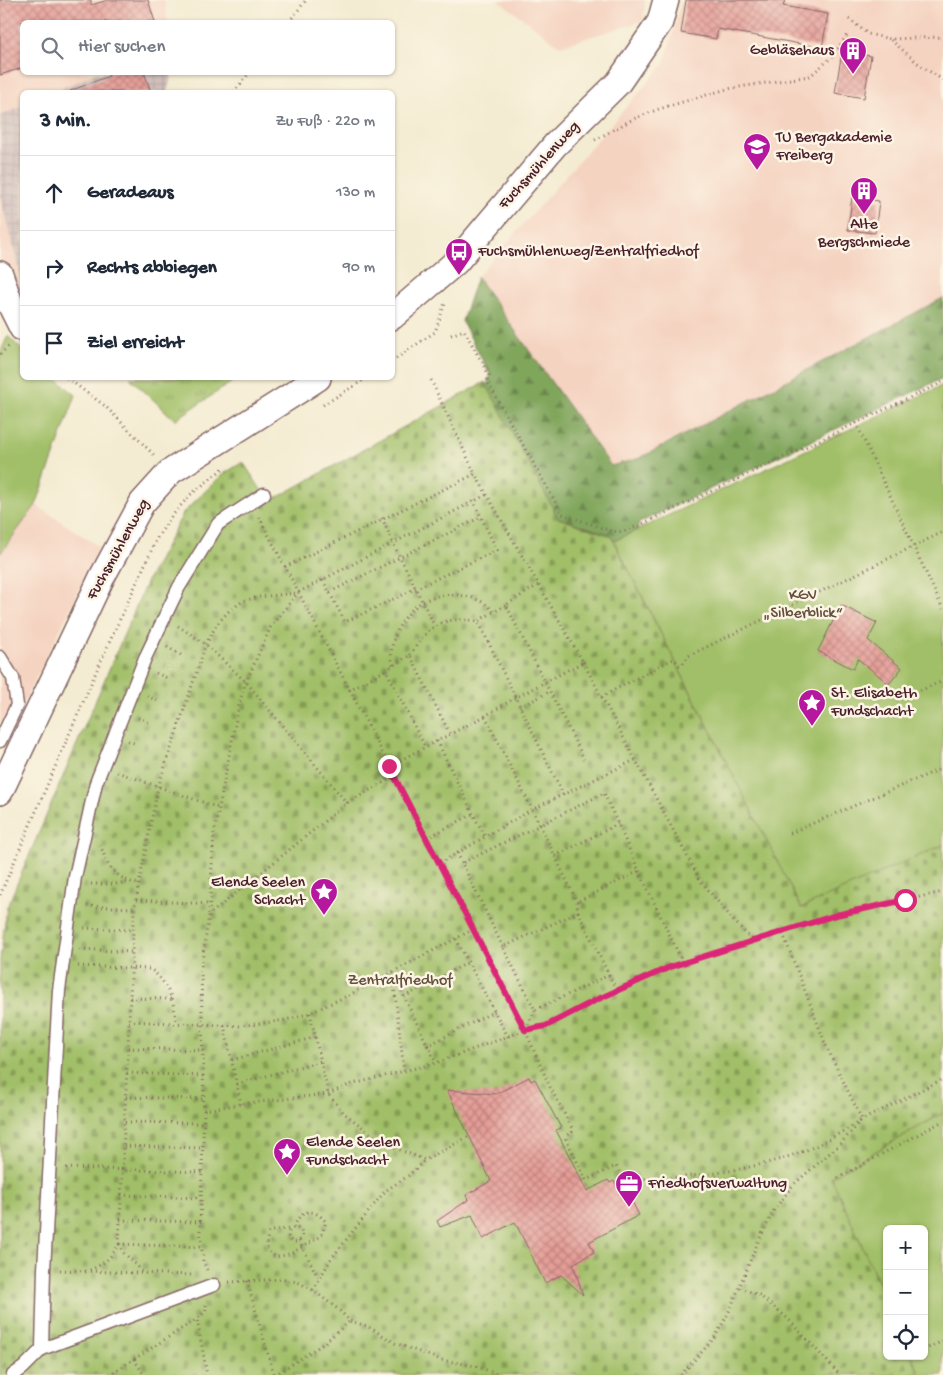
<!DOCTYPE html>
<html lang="de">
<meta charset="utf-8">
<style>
body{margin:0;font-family:"Gochi Hand",sans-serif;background:#f6f6f7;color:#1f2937}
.controls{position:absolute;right:15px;bottom:15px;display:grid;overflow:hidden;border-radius:8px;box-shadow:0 1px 4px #0004}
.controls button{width:45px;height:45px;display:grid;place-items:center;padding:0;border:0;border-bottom:1px solid #e0e1e3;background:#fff;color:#1f2937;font:25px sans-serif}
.stop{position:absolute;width:15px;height:15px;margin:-11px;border:4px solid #db2777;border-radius:50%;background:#fff}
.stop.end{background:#db2777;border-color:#fff;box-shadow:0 1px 5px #0008}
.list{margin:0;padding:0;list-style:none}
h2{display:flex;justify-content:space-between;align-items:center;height:65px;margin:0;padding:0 20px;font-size:21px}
h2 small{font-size:16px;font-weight:400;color:#747a83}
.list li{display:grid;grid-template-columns:32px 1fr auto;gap:15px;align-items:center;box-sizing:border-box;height:75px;padding:0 20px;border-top:1px solid #e0e1e3}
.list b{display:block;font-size:19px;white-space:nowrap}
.list em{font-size:16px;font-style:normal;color:#747a83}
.icon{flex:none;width:28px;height:28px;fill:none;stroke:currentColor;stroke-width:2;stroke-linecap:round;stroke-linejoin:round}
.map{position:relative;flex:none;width:943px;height:1375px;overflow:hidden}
.search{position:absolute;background:#fff;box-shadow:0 1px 4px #0004;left:20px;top:20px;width:375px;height:55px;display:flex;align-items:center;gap:12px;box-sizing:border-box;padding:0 18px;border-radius:8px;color:#747a83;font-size:19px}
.panel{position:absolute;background:#fff;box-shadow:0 1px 4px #0004;left:20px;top:90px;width:375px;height:290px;border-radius:8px}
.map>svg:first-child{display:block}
</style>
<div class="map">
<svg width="943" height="1375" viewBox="0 0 943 1375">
<defs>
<pattern id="industrial-grid" width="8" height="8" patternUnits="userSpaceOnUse" patternTransform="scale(1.25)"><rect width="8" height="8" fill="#d1c0bc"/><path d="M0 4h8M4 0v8" fill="none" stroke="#b5a5a2"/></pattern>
<pattern id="forest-firs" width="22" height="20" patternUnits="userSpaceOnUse" patternTransform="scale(1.25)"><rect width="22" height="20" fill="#80a65c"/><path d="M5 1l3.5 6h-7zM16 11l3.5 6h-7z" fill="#6b874c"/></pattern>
<pattern id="cemetery-stones" width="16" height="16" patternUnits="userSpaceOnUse" patternTransform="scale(1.25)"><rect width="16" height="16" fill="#a1bf67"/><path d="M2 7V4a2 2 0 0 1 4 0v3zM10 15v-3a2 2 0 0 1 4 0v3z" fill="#859b55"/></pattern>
<pattern id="park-tufts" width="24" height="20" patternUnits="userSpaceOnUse" patternTransform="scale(1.25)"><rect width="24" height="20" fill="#a1bf67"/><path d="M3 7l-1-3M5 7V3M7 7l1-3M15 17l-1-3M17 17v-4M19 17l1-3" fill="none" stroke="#859b55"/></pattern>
<pattern id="building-cross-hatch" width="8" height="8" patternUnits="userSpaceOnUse" patternTransform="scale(1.25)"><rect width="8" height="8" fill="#e59d97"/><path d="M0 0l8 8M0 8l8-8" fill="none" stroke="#bc7f7b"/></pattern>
</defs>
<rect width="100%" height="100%" fill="#fcf5e5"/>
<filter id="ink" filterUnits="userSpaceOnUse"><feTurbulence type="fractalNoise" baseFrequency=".02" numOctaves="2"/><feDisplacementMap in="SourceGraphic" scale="10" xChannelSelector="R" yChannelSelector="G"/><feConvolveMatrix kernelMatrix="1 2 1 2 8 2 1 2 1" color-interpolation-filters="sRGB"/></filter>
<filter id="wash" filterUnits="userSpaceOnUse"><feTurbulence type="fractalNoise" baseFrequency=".0096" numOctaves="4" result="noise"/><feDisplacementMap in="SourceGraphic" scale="20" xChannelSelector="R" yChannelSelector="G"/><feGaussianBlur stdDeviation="1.12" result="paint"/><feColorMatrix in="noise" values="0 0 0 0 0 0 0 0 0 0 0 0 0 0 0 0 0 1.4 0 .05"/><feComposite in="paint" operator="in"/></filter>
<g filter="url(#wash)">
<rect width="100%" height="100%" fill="#f4ecd2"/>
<g fill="#f5d3c1">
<polygon points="0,0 164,0 168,22 22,22 22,72 172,73 167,92 22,92 22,296 17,302 0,268"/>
<polygon points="498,0 645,0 643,21 560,46"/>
<polygon points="682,0 943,0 943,298 640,458 611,466 477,277 664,64"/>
<polygon points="36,505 101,548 0,749 0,554"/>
</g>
<g fill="url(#industrial-grid)">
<polygon points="97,73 172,73 167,92 53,92"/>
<polygon points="22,106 22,279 0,196 0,116"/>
</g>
<g fill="#a1bf67" stroke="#766f49">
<polygon points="8,336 22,350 22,378 55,378 76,395 36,505 0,554 0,353"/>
<polygon points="943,385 943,845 801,909 614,541"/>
<polygon points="943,1113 943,1375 920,1375 912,1356 924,1356 924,1229 887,1229 887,1301 831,1177"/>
</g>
<polygon fill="url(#forest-firs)" stroke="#656244" points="477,277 611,466 640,458 943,298 943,378 639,523 637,530 614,541 611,535 558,518 486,388 490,375 462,321"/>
<polygon fill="url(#cemetery-stones)" stroke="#766f49" points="485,382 558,518 611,536 801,908 943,845 943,1113 831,1177 887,1301 887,1356 912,1356 920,1375 0,1375 0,960 7,907 147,581 184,512 222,475 243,462 269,502"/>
<polygon fill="url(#park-tufts)" stroke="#766f49" points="130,378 238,378 175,420"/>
<g id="blocks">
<g fill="url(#building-cross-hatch)">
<polygon points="0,0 91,0 91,5 108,0 148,0 155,22 22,22 22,68 0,75"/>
<polygon points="686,0 785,0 783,6 828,14 822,48 718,29 716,39 681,33"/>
<polygon points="842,52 871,56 864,98 835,93"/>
<polygon points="108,72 144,72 151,92 70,92 70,91 109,76"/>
<polygon points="852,197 879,201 875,233 848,230"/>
<polygon points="841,605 877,623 868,640 902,668 889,684 858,659 853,669 818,651"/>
<polygon points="529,1077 531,1081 535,1079 561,1128 556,1130 587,1191 608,1180 610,1183 614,1181 625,1201 630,1198 639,1215 589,1242 594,1252 573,1264 583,1295 561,1275 545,1283 515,1222 483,1239 472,1215 440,1227 437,1221 468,1200 466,1195 491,1181 447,1090 496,1094"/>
</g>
</g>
</g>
<g filter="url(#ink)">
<use href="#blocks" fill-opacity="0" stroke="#866765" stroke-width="1"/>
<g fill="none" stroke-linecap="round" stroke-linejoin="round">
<defs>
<g id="service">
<polyline points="0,657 13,678 17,705 0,741"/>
<polyline points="42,1349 44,1270 59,990 75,877 96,783 145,658 179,587 218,524 264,494"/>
<polyline points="13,1375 23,1368 42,1349 214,1285"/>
</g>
<g id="minor">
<polyline points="0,274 11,306 22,328"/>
<polyline points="392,317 456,262 555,145 618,83 660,22 666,0"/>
<polyline points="0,792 102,577 142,503 170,472 295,393 318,378"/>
</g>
</defs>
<use href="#service" stroke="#866765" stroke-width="15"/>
<use href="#minor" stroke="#866765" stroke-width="28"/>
<g stroke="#866765" stroke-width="3" stroke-dasharray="1 4" stroke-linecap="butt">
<polyline points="849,19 868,34 890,39 943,37"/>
<polyline points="289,22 306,0"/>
<polyline points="891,40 920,65 943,80"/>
<polyline points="234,92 250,72"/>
<polyline points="595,140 633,119 659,109 727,89 810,76 832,57 847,35"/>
<polyline points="451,335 464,330 489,375 487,381 562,514 611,531 623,532 640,525 943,382"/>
<polyline points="0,354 9,346"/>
<polyline points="392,361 435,332 445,303"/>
<polyline points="67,378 105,406 154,455"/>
<polyline points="431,380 475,474"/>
<polyline points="323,405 367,378"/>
<polyline points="856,423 943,609"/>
<path d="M 259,517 L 475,929 L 525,1030 L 550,1087 L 572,1128 L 572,1132 L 567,1135 L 566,1139 L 586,1180 L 616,1166 L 623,1178 C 682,1181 768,1170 822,1143 C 835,1136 849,1128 862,1120 L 827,1048 L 782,931"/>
<polyline points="382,518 393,543 434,625"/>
<polyline points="285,567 475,474 583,662 515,698 485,716 389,766"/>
<polyline points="323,580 345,622 497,550 473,500"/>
<polyline points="538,585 506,605 584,759"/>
<polyline points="330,592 481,517"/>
<polyline points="506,605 478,621 564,796"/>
<polyline points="178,626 204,643 246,682 347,803"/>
<polyline points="167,647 181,655"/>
<path d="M 410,655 C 429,625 441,616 478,621"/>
<polyline points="583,662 700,880 734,921 752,940"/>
<path d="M 393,665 C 386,643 403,613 422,602 C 442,590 480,593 494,612"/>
<polyline points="386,670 410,655 450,734"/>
<polyline points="156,673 167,678"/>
<polyline points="349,690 386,670 425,747"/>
<polyline points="147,696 158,701"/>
<polyline points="601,697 671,660 674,659 679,665 682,665 688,656 943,532"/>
<polyline points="897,700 943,681"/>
<polyline points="520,707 549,692"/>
<polyline points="485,716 540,825 604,793 639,871 577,902"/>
<polyline points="138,718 148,722"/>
<polyline points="128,741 137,744"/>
<polyline points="437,741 473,814"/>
<polyline points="117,772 219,808"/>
<polyline points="790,833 943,768"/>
<polyline points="427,838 473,814 485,836"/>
<path d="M 100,845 C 103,851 105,859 108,864 C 116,876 127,882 139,884"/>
<polyline points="457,853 462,863"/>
<polyline points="555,856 618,824"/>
<polyline points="440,863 531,810 635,760"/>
<polyline points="639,871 683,963"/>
<polyline points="91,884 116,884 127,882"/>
<polyline points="0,895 99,665 157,538 171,517 190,495 225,467"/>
<polyline points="136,900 210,904"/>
<polyline points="87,906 134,908"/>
<polyline points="209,914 214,834 239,704 246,682 271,626 297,594"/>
<polyline points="84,928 133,930"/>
<polyline points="456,939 508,1037"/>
<polyline points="503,947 462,863 540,825 577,902 578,912"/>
<polyline points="80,949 132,952"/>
<path d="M 78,966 L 150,969 C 167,981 175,1002 176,1022"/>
<polyline points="393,973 436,1063"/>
<polyline points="609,975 535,1010 503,947 578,912 617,991"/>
<polyline points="393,976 404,1071"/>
<polyline points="404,997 469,962"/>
<polyline points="130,998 171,999"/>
<polyline points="310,1013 328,1094 344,1113 383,1143 425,1160 468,1137"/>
<polyline points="129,1021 241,1026 286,1020 310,1013 347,996 474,929"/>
<polyline points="224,1025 241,1104"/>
<polyline points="526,1029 535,1010"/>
<polyline points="427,1046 495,1011"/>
<polyline points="128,1048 202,1050"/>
<polyline points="232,1060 316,1037"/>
<polyline points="127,1073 203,1076"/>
<polyline points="237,1084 321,1061"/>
<polyline points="126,1097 203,1099"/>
<polyline points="204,1110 241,1104 328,1094 349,1085 436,1063 525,1030 546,1026 596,1000 670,967 836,915 943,892"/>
<polyline points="125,1122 203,1123"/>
<polyline points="124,1146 203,1148"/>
<polyline points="66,1168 202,1172"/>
<polyline points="838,1178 943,1121"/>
<polyline points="121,1195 201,1198"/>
<polyline points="120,1220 201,1222"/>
<circle cx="295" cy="1235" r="7"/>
<path d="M 288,1229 L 276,1230 L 269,1232 C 265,1244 265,1251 277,1257 L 290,1254 L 321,1236 L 326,1222 C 314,1207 300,1209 294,1228"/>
<polyline points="299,1241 319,1279"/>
<polyline points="119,1244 201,1247"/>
<polyline points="119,1244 124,1253 143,1272"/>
<polyline points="60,1270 191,1275"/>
<polyline points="207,1270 203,1261 200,1231 204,1110 201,968 209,915 347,803 395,776"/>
<path d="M 85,1272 C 101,1266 111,1259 119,1244 L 134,910 L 158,787 L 206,644 L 217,624 L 229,611 L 243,601 L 259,597 L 297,593 L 486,495"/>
<polyline points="247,1281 274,1375"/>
<polyline points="229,1282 284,1279 300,1283 314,1291 338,1309 350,1321 367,1326 395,1343 441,1360 476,1366 499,1375"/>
<polyline points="740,1288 759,1295 787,1318 840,1375"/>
<polyline points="313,1290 331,1259 385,1191 408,1176 425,1160"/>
<polyline points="206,1305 206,1311 197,1319 207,1375"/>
<polyline points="924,1350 943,1341"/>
<polyline points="134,1359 144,1375"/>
<polyline points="109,1375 197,1319"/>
<polyline points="275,1375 323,1344 350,1321"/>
<polyline points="681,1375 715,1337 728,1314 758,1242 774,1210 793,1185 839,1145 862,1120 943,1079"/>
</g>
<use href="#service" stroke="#fff" stroke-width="12"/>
<use href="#minor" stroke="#fff" stroke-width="25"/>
</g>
</g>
<g fill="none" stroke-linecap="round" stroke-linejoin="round" filter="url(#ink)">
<polyline stroke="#db2777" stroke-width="6" points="389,766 525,1030 546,1026 596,1000 670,967 836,915 905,900"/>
</g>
<defs>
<symbol id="building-pin" viewBox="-11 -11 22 30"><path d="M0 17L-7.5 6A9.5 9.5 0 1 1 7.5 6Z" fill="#b5179e" stroke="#fcf5e5"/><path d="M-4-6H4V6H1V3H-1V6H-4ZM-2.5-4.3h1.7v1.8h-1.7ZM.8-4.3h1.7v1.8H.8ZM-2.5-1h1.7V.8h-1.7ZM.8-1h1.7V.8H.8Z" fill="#fff"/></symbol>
<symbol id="university-pin" viewBox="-11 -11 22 30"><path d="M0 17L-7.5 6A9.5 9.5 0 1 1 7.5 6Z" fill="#b5179e" stroke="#fcf5e5"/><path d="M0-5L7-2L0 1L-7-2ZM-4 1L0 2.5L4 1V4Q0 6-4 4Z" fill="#fff"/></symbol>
<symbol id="bus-pin" viewBox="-11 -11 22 30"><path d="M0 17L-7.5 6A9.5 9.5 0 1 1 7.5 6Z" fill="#b5179e" stroke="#fcf5e5"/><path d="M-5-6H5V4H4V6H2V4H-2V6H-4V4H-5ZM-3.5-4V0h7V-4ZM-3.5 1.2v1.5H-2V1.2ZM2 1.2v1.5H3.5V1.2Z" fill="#fff"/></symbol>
<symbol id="sight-pin" viewBox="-11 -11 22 30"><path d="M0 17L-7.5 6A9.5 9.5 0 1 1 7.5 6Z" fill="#b5179e" stroke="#fcf5e5"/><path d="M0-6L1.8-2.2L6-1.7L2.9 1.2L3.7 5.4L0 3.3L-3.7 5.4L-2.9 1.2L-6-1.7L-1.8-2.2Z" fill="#fff"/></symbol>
<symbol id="office-pin" viewBox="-11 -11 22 30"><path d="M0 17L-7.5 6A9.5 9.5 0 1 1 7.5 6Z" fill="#b5179e" stroke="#fcf5e5"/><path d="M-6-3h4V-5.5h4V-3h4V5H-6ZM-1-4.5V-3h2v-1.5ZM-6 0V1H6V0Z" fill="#fff"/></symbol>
</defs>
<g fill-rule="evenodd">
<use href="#building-pin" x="837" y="35" width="32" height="43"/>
<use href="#university-pin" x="741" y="131" width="32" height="43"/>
<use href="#building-pin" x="848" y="175" width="32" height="43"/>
<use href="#bus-pin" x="443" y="236" width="32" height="43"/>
<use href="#sight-pin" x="796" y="687" width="32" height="43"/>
<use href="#sight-pin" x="308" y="876" width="32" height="43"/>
<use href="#sight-pin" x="271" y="1136" width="32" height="43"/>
<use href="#office-pin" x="613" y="1168" width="32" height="43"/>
</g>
<g text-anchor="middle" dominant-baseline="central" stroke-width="5" stroke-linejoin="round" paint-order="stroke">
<g font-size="16" fill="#4a1f2b" stroke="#fcf5e5" text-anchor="start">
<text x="834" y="51" text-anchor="end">Gebläsehaus</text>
<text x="776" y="138">TU Bergakademie<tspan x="776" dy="18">Freiberg</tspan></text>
<text x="864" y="225" text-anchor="middle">Alte<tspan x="864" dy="18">Bergschmiede</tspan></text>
<text x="478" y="252">Fuchsmühlenweg/Zentralfriedhof</text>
<text x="831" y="694">St. Elisabeth<tspan x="831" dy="18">Fundschacht</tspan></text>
<text x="305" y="883" text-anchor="end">Elende Seelen<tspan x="305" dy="18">Schacht</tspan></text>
<text x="306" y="1143">Elende Seelen<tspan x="306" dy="18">Fundschacht</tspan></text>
<text x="648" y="1184">Friedhofsverwaltung</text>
</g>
<g font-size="16" fill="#4a1f2b" stroke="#fcf5e5">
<text transform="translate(540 166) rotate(-48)">Fuchsmühlenweg</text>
<text transform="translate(119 550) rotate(-61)">Fuchsmühlenweg</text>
</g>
<g font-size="16" fill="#644f3d" stroke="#fcf5e5">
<text x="803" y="596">KGV<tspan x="803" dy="18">„Silberblick“</tspan></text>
<text x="400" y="981">Zentralfriedhof</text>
</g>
</g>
</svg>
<div class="controls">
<button>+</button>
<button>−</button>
<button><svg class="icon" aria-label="locate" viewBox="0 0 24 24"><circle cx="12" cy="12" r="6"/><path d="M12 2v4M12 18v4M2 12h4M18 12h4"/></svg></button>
</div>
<div class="stop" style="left:905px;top:900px"></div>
<div class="stop end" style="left:389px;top:766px"></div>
<div class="search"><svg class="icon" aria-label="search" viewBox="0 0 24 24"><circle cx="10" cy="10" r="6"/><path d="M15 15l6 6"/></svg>Hier suchen</div>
<section class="panel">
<h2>3 Min.<small>Zu Fuß · 220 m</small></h2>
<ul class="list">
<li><svg class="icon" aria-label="ahead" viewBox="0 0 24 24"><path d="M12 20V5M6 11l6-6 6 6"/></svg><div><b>Geradeaus</b></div><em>130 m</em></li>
<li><svg class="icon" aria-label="right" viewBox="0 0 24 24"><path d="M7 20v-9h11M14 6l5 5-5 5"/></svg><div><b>Rechts abbiegen</b></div><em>90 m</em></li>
<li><svg class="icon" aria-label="arrive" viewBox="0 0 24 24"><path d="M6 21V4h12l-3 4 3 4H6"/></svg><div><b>Ziel erreicht</b></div></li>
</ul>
</section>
</div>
